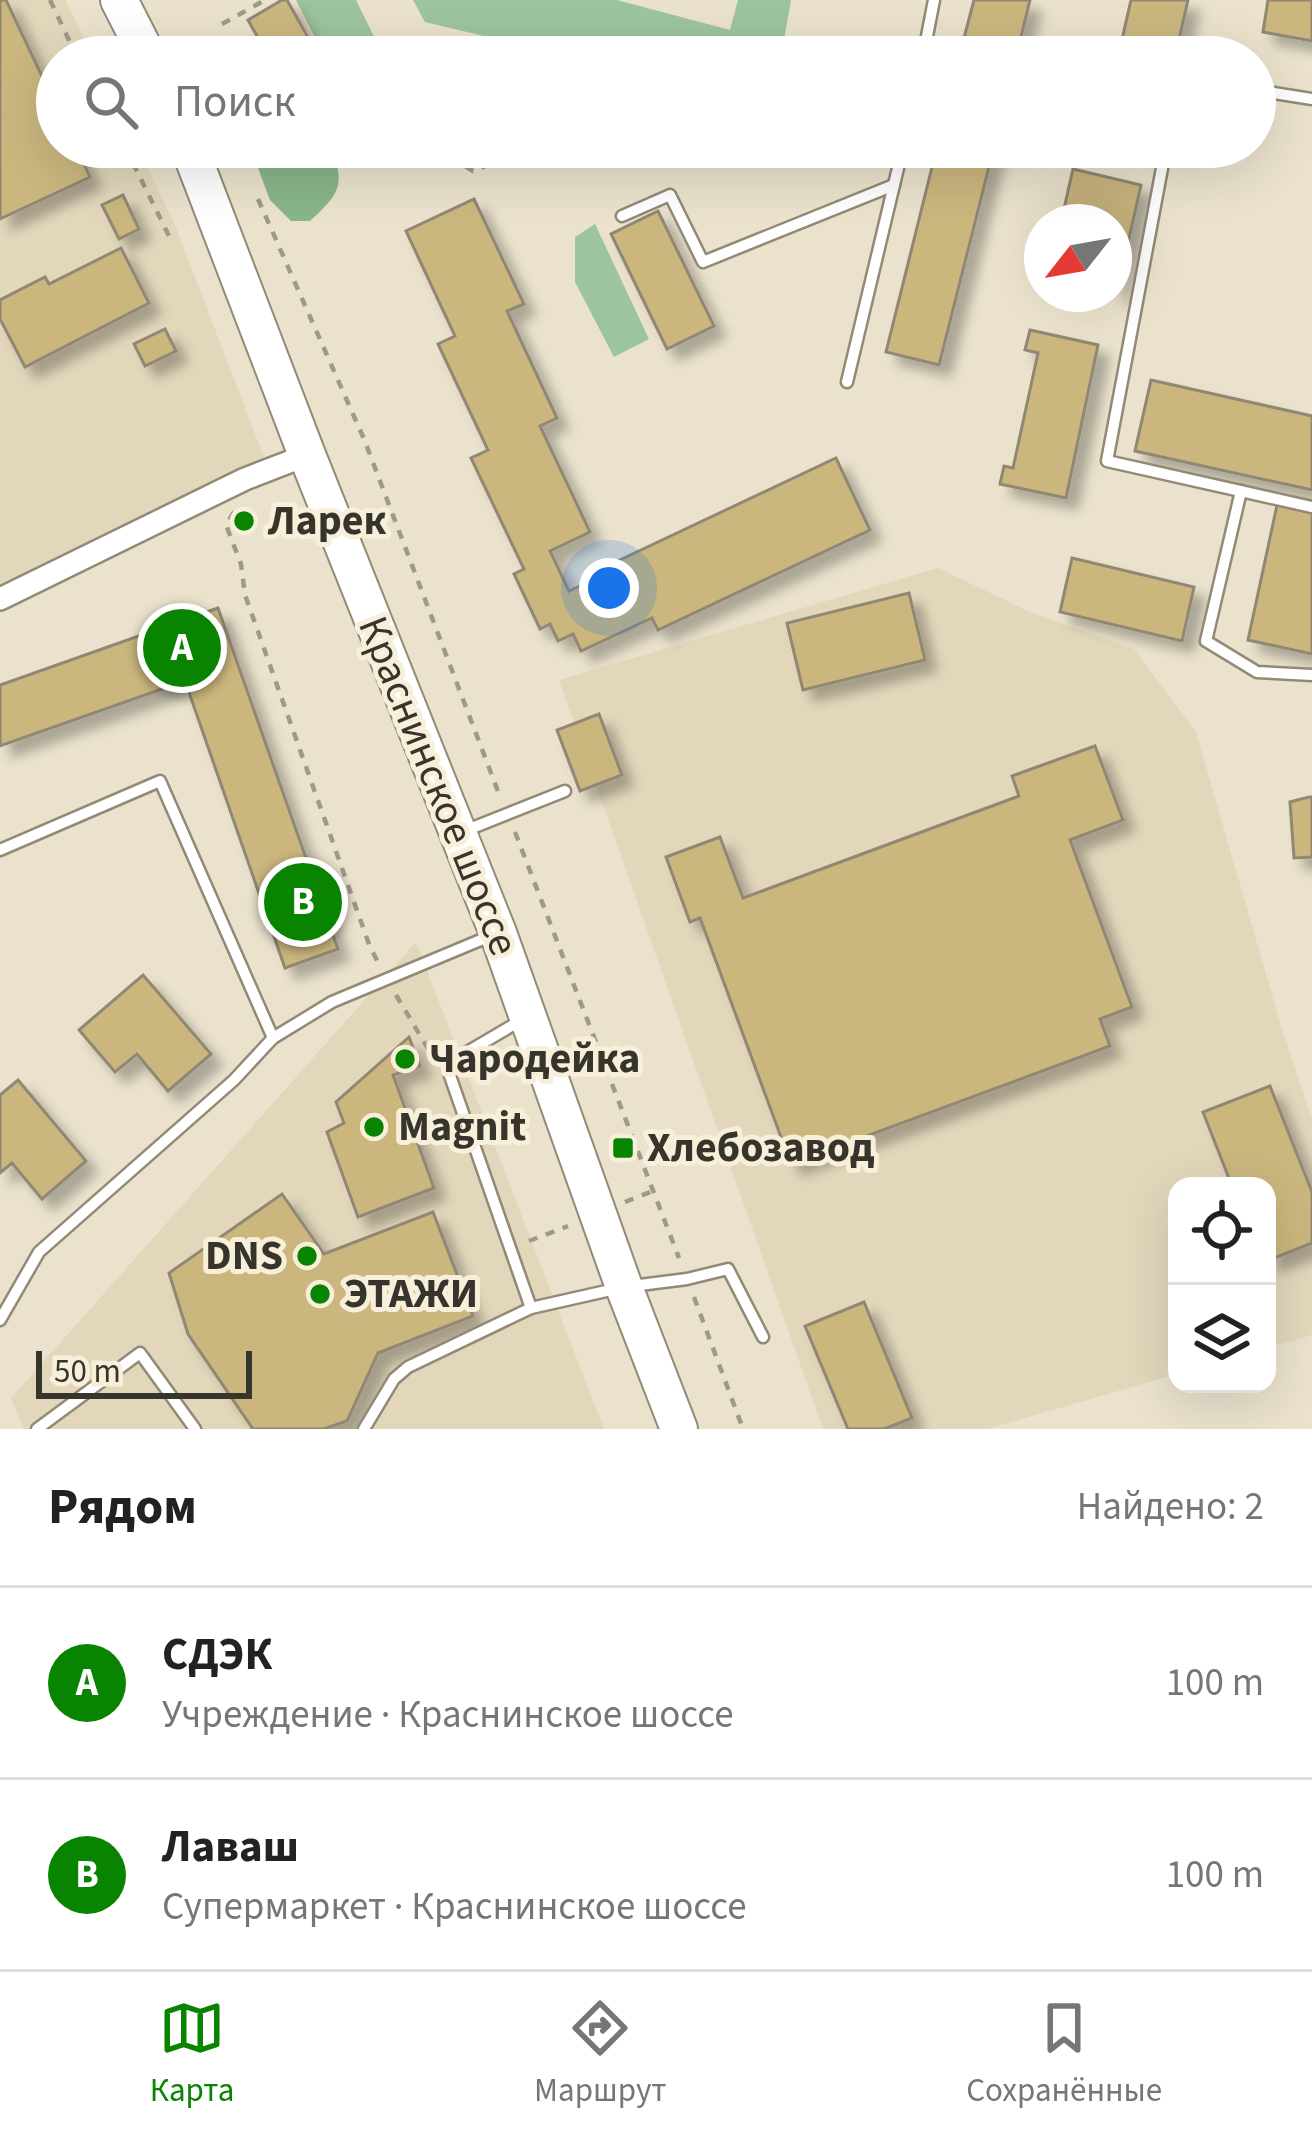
<!DOCTYPE html>
<html lang="ru">
<meta charset="utf-8">
<style>
body{margin:0;font-family:"Source Sans 3",sans-serif;background:#f6f6f6;color:#222}
.controls{position:absolute;right:36px;bottom:36px;display:grid;overflow:hidden;border-radius:24px;box-shadow:0 12px 48px #0002}
.controls button{width:108px;height:108px;display:grid;place-items:center;padding:0;border:0;border-bottom:3px solid #e0e0e0;background:#fff;color:#222;font:60px sans-serif}
.compass{position:absolute;left:1024px;top:204px;width:108px;height:108px;border-radius:50%;background:#fff;box-shadow:0 12px 48px #0002;rotate:239deg}
.scale{position:absolute;left:36px;bottom:30px;width:216px;box-sizing:border-box;padding-left:12px;border:6px solid #37342b;border-top:0;font-size:33px;line-height:42px;white-space:nowrap;color:#37342b;-webkit-text-stroke:9px #f7efd9;paint-order:stroke}
.you{position:absolute;left:609px;top:588px;width:42px;height:42px;margin:-30px;border:9px solid #fff;border-radius:50%;background:#1a73e8;box-shadow:0 0 0 18px #1a73e833}
.badge{display:grid;place-items:center;width:78px;height:78px;border-radius:50%;background:#088400;color:#fff;font-size:39px;font-weight:700}
.pin{position:absolute;translate:-50% -50%;border:6px solid #fff;box-shadow:0 3px 12px #0006}
.list{margin:0;padding:0;list-style:none}
h2{display:flex;justify-content:space-between;align-items:center;height:156px;margin:0;padding:0 48px;font-size:51px}
h2 small{font-size:39px;font-weight:400;color:#767676}
.list li{display:grid;grid-template-columns:78px 1fr auto;gap:36px;align-items:center;box-sizing:border-box;height:192px;padding:0 48px;border-top:3px solid #e0e0e0}
.list b{display:block;font-size:45px;white-space:nowrap}
.list p{margin:0;font-size:39px;white-space:nowrap;color:#767676}
.list em{font-size:39px;font-style:normal;color:#767676}
.icon{flex:none;width:66px;height:66px;fill:none;stroke:currentColor;stroke-width:2;stroke-linecap:round;stroke-linejoin:round}
.map{position:relative;flex:none;width:1312px;height:1429px;overflow:hidden}
.search{position:absolute;background:#fff;box-shadow:0 12px 48px #0002;left:36px;right:36px;top:36px;height:132px;display:flex;align-items:center;gap:30px;box-sizing:border-box;padding:0 42px;border-radius:66px;color:#767676;font-size:45px}
.sheet{height:540px;background:#fff}
nav{display:flex;justify-content:space-around;align-items:center;box-sizing:border-box;height:168px;border-top:3px solid #e0e0e0;background:#fff;font-size:33px;color:#767676}
nav a{display:grid;justify-items:center;gap:6px}
nav .on{color:#088400}
.map>svg:first-child{display:block}
</style>
<div class="map">
<svg width="1312" height="1429" viewBox="0 0 1312 1429">
<defs>
<filter id="shadow"><feDropShadow dx="11" dy="11" stdDeviation="6" flood-color="#0004"/></filter>
</defs>
<rect width="100%" height="100%" fill="#eae2cc"/>
<g fill="#e2d7bb">
<polygon points="0,0 65,0 93,57 57,57 57,147 137,147 173,220 264,457 0,586"/>
<polygon points="938,568 1032,613 1134,649 1196,732 1281,1026 1312,1119 1312,1335 1267,1348 1267,1186 1177,1186 1177,1374 987,1429 823,1429 559,680"/>
<polygon points="416,942 604,1429 24,1429 11,1398"/>
</g>
<g fill="#9cc49d">
<polygon points="296,0 356,0 384,57 325,57"/>
<polygon points="413,0 617,0 730,30 738,0 791,0 781,57 572,57 425,22"/>
<polygon points="595,224 649,339 614,357 575,282 575,237"/>
</g>
<g fill="#89b58a">
<path d="M 250,147 L 331,147 C 346,186 339,194 310,221 L 291,221 L 270,200 Z"/>
<polygon points="478,147 510,147 508,153 476,165 471,166 460,156"/>
</g>
<g fill="#cbb67e" stroke="#908875" stroke-width="3" filter="url(#shadow)">
<polygon points="0,0 6,0 57,108 57,147 76,147 90,177 0,219"/>
<polygon points="282,0 287,0 310,41 294,50 288,39 266,52 248,20"/>
<polygon points="974,0 1030,0 1016,57 959,57"/>
<polygon points="1131,0 1188,0 1175,57 1118,57"/>
<polygon points="1268,0 1312,0 1312,41 1263,32"/>
<polygon points="937,147 994,147 939,365 886,352"/>
<polygon points="1073,169 1141,185 1117,292 1114,291 1114,222 1061,222"/>
<polygon points="123,195 139,229 119,239 102,205"/>
<polygon points="474,199 524,304 507,311 557,418 540,426 590,532 550,551 569,591 588,582 586,576 836,458 870,530 658,630 652,618 581,651 573,634 558,641 550,624 540,629 514,574 524,569 471,458 488,450 438,344 455,336 406,231"/>
<polygon points="658,211 714,326 667,349 611,234"/>
<polygon points="121,248 149,303 25,367 0,319 0,300 45,277 49,284"/>
<polygon points="165,329 176,351 145,366 134,344"/>
<polygon points="1030,330 1098,345 1066,498 1000,484 1004,466 1013,468 1038,353 1025,350"/>
<polygon points="1151,380 1312,416 1312,490 1135,451"/>
<polygon points="1277,505 1312,513 1312,654 1248,640"/>
<polygon points="1072,558 1194,587 1182,641 1060,612"/>
<polygon points="909,593 925,660 803,690 787,623"/>
<polygon points="218,608 338,949 285,968 185,681 0,746 0,685"/>
<polygon points="599,714 622,775 580,791 557,730"/>
<polygon points="1095,746 1123,820 1070,840 1132,1007 1100,1019 1110,1046 791,1164 700,918 690,922 666,857 720,837 743,898 1019,796 1012,776"/>
<polygon points="1309,797 1312,797 1312,857 1294,858 1290,802"/>
<polygon points="143,975 211,1054 168,1091 137,1054 115,1072 79,1030"/>
<polygon points="409,1037 420,1066 393,1075 434,1188 358,1217 327,1132 344,1123 336,1102"/>
<polygon points="18,1080 86,1161 42,1199 12,1163 0,1173 0,1095"/>
<polygon points="1270,1086 1312,1192 1312,1243 1267,1261 1267,1186 1232,1186 1203,1112"/>
<polygon points="282,1194 324,1254 433,1212 473,1316 378,1353 347,1421 324,1429 253,1429 188,1334 169,1273"/>
<polygon points="864,1302 912,1418 884,1429 848,1429 805,1326"/>
</g>
<g fill="none" stroke-linecap="round" stroke-linejoin="round">
<defs>
<g id="lane">
<polyline points="923,57 934,0"/>
<polyline points="1255,90 1312,99"/>
<polyline points="1166,147 1107,461 1312,507"/>
<polyline points="622,216 670,195 703,262 894,185"/>
<polyline points="847,382 903,147"/>
<polyline points="1241,491 1206,641 1257,672 1312,675"/>
<polyline points="467,830 565,791"/>
<polyline points="0,850 160,781 273,1038 332,1002 495,934"/>
<polyline points="520,1021 452,1061 449,1073 531,1308 624,1287 687,1279 728,1269 763,1337"/>
<polyline points="0,1320 39,1252 234,1080 273,1038"/>
<polyline points="37,1429 140,1353 195,1429"/>
<polyline points="364,1429 394,1379 408,1367 531,1308"/>
</g>
<polyline id="street" points="0,599 245,479 307,455"/>
<g id="primary">
<polyline points="119,0 148,57"/>
<polyline points="189,147 307,455 498,933 624,1287 679,1429"/>
</g>
</defs>
<use href="#lane" stroke="#928a76" stroke-width="15"/>
<use href="#street" stroke="#928a76" stroke-width="26"/>
<use href="#primary" stroke="#928a76" stroke-width="40"/>
<g stroke="#9f9989" stroke-width="4.5" stroke-dasharray="9 9" stroke-linecap="butt">
<polyline points="50,0 77,57"/>
<polyline points="222,24 265,0"/>
<polyline points="216,40 245,57"/>
<polyline points="125,147 170,238"/>
<polyline points="435,147 473,171 532,147"/>
<polyline points="258,199 364,439 499,794"/>
<polyline points="234,512 226,525 241,564 245,595 370,947 379,964"/>
<polyline points="515,832 679,1258"/>
<polyline points="396,995 433,1057"/>
<polyline points="625,1202 653,1191"/>
<polyline points="529,1241 568,1226"/>
<polyline points="694,1297 743,1429"/>
</g>
<use href="#lane" stroke="#fff" stroke-width="10"/>
<use href="#street" stroke="#fff" stroke-width="21"/>
<use href="#primary" stroke="#fff" stroke-width="36"/>
</g>
<g fill="#088400" stroke="#f7efd9" stroke-width="4.5">
<circle cx="244" cy="521" r="12"/>
<circle cx="405" cy="1059" r="12"/>
<circle cx="374" cy="1127" r="12"/>
<rect x="611" y="1136" width="24" height="24" rx="6"/>
<circle cx="307" cy="1256" r="12"/>
<circle cx="320" cy="1294" r="12"/>
</g>
<g text-anchor="middle" dominant-baseline="central" stroke-width="10" stroke-linejoin="round" paint-order="stroke">
<g font-size="42" font-weight="bold" fill="#37342b" stroke="#f7efd9" text-anchor="start">
<text x="268" y="521">Ларек</text>
<text x="429" y="1059">Чародейка</text>
<text x="398" y="1127">Magnit</text>
<text x="647" y="1148">Хлебозавод</text>
<text x="283" y="1256" text-anchor="end">DNS</text>
<text x="344" y="1294">ЭТАЖИ</text>
</g>
<g font-size="42" fill="#37342b" stroke="#f7efd9">
<text transform="translate(438 786) rotate(68)">Краснинское шоссе</text>
</g>
</g>
</svg>
<div class="controls">
<button><svg class="icon" aria-label="locate" viewBox="0 0 24 24"><circle cx="12" cy="12" r="6"/><path d="M12 2v4M12 18v4M2 12h4M18 12h4"/></svg></button>
<button><svg class="icon" aria-label="layers" viewBox="0 0 24 24"><path d="M12 4l9 5-9 5-9-5zM3 14l9 5 9-5"/></svg></button>
</div>
<svg class="compass" viewBox="-18 -18 36 36"><path d="M0-13l5 13h-10z" fill="#e53935"/><path d="M0 13l5-13h-10z" fill="#767676"/></svg>
<div class="scale">50 m</div>
<div class="you"></div>
<div class="pin badge" style="left:182px;top:648px">A</div>
<div class="pin badge" style="left:303px;top:902px">B</div>
<div class="search"><svg class="icon" aria-label="search" viewBox="0 0 24 24"><circle cx="10" cy="10" r="6"/><path d="M15 15l6 6"/></svg>Поиск</div>
</div>
<section class="sheet">
<h2>Рядом<small>Найдено: 2</small></h2>
<ul class="list">
<li><span class="badge">A</span><div><b>СДЭК</b><p>Учреждение · Краснинское шоссе</p></div><em>100 m</em></li>
<li><span class="badge">B</span><div><b>Лаваш</b><p>Супермаркет · Краснинское шоссе</p></div><em>100 m</em></li>
</ul>
</section>
<nav>
<a class="on"><svg class="icon" aria-label="map" viewBox="0 0 24 24"><path d="M3 6l6-2 6 2 6-2v14l-6 2-6-2-6 2zM9 4v14M15 6v14"/></svg>Карта</a>
<a><svg class="icon" aria-label="directions" viewBox="0 0 24 24"><path d="M12 3l9 9-9 9-9-9zM9 14v-3h6M13 9l2 2-2 2"/></svg>Маршрут</a>
<a><svg class="icon" aria-label="saved" viewBox="0 0 24 24"><path d="M7 4h10v16l-5-4-5 4z"/></svg>Сохранённые</a>
</nav>
